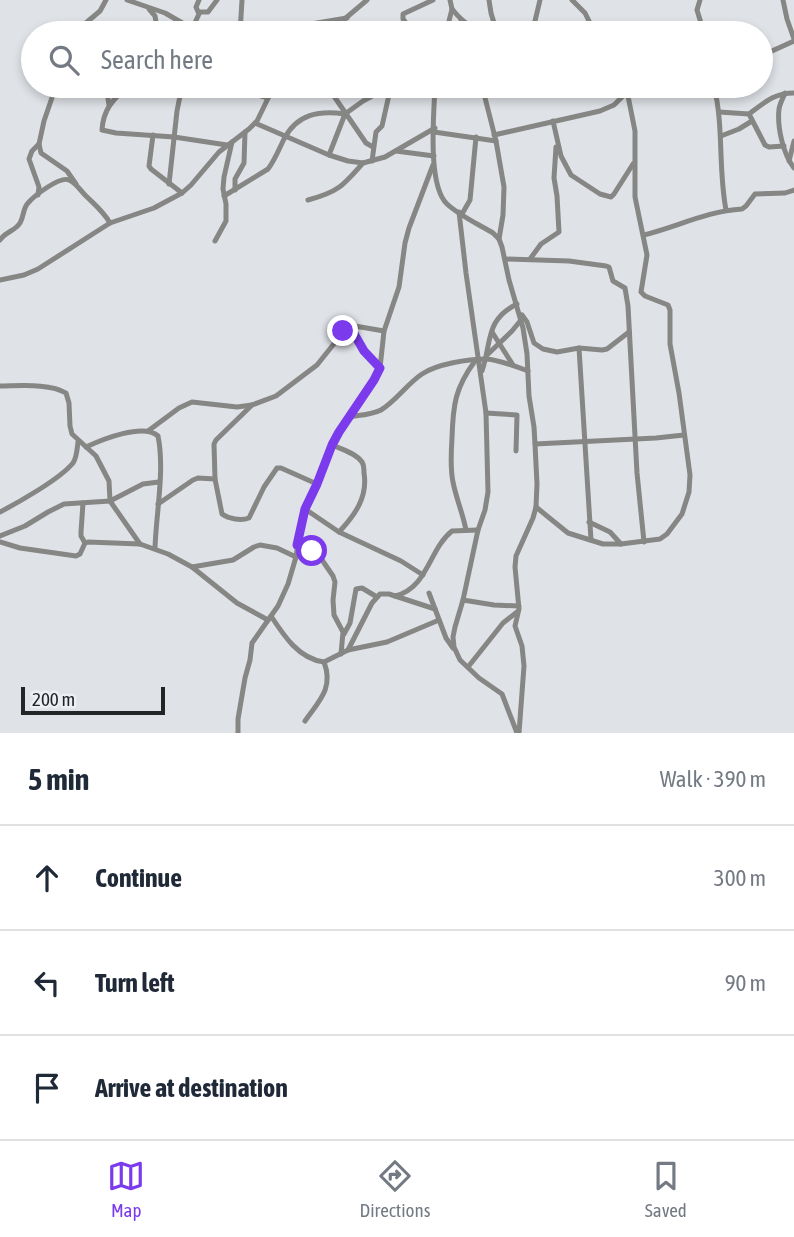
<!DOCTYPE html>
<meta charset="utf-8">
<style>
body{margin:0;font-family:"Asap Condensed",sans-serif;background:#f2f2f3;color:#1f2937}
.scale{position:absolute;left:21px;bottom:18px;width:144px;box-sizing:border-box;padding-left:7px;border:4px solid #222425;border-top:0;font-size:19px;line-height:24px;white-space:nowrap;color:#222425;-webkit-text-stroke:5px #eceff4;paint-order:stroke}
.stop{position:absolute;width:21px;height:21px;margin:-16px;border:5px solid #7c3aed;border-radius:50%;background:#fff}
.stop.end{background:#7c3aed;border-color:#fff;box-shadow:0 2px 7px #0008}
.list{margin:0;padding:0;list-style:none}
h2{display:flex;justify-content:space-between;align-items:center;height:91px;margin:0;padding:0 28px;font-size:30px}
h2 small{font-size:23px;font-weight:400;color:#747a83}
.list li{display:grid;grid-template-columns:46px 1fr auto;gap:21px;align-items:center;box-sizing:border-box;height:105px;padding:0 28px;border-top:2px solid #e0e1e3}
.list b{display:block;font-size:26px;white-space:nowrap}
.list em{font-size:23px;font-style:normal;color:#747a83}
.icon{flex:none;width:38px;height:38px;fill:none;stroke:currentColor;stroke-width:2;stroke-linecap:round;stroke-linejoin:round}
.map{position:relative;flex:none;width:794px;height:733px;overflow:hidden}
.search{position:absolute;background:#fff;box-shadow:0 4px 10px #0003;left:21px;right:21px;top:21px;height:77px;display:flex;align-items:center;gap:18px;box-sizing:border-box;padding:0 24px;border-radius:38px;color:#747a83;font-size:26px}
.sheet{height:406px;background:#fff}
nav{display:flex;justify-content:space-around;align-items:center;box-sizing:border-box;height:98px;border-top:2px solid #e0e1e3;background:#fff;font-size:19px;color:#747a83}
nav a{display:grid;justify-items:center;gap:4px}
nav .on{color:#7c3aed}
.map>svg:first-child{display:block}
</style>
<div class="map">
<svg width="794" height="733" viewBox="0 0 794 733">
<rect width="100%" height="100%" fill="#dfe2e7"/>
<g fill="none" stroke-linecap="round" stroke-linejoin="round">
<g stroke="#868684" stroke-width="5">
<polyline points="127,0 165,13 200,33"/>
<polyline points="489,0 491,13 497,33"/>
<polyline points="572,0 585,13 595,33"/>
<polyline points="700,0 697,10 704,33"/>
<polyline points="783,0 787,19 794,39"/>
<polyline points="149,9 155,16 158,33"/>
<path d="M 452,9 C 469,30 475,27 499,33"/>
<polyline points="199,12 208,12 217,0"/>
<polyline points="461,20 464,33"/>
<polyline points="192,29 199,14 196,7 199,0"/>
<polyline points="74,33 100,11 106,0"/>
<polyline points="240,33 242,0"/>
<polyline points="257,33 347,18"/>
<polyline points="328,33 367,0"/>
<polyline points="414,33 403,19 403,14 433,0"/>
<polyline points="446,33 452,9 450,0"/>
<polyline points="529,33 535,21 540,0"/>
<polyline points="761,56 794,41"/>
<polyline points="106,86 109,105"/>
<path d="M 131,86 C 114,96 103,110 102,130 L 116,133 L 174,137 L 227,145"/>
<polyline points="228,86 268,98"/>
<polyline points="327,86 366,143 373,147"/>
<path d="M 435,86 C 434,113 427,185 447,204 C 460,216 478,224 493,233 L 499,239 L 502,247 L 509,280 L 523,328 L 527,354 L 529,396 L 534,427 L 535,444 L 537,484 L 536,507 L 533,518 L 516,556 L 515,567 L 519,609 L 515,626 L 522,646 L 524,666 L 519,733"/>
<polyline points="482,86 496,141 504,187 503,215 499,239"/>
<polyline points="631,86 645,86"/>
<path d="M 714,86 C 724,127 718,168 726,210"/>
<path d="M 785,93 C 783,98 780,103 779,109 C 777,127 783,154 794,168"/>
<polyline points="719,112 749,114 765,145 769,147 784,146"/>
<path d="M 749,114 C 764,103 774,93 794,93"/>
<polyline points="553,121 561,156 571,175 600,194 611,197 614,194 633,164"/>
<polyline points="255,123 329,155 348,161 363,163 385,157 435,128"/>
<polyline points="434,132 496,141"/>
<polyline points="153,135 149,166 151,169 182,193"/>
<polyline points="494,135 600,111 614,105 627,92"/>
<polyline points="721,136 739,129 752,121"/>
<polyline points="39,144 41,153 67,171 76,184"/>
<polyline points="396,151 434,156"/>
<polyline points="329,155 345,114 363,101 391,86"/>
<polyline points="372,161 376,132 382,126 391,86"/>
<polyline points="789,161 794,141"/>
<polyline points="169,184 177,111 182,86"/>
<polyline points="235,190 235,179 244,163 245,132"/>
<polyline points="38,195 39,187 29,159 32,151 39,144 44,121 56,86"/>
<path d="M 224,196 L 268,169 C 275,160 279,149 284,139 C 297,114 319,110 345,114"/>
<path d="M 308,200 C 338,192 343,186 363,163"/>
<polyline points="459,212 466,273 486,413 488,492 485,510 478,530 463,600 455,627 453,637 454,647 460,660 479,678 502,694 517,733"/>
<polyline points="462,214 470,200 476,137"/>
<path d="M 644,235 C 677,227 707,211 742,209 L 746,206 L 755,194 L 785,193 L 794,190"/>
<path d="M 0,240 C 5,232 15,231 20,223 C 24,216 23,208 28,203 C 35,195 60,176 69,180 C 76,183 80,190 85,195 C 95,205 103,211 110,223"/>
<polyline points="215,241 226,221 226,204 223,189 224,177 232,142"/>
<polyline points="505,259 569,261 606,266 609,267 613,281 625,288 628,306 637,473 644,542"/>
<polyline points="530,259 541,244 559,232 557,196 554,178 556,147"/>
<polyline points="0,280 24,275 38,269 110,223 154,208 182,193 191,185 219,152 249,129 257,121 274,86"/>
<polyline points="522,315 527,322 534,343 543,349 557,352 579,348 602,350 607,349 629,332"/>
<polyline points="349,325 364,351 380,368"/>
<polyline points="492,332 513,365"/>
<polyline points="579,348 591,540"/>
<polyline points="487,355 512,331 521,320"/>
<path d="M 482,371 C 492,341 485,320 517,304"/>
<path d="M 0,386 C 19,386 50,383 66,393 L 69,403 L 70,426 L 72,434 L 96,456 L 109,481 L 110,501 L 140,544"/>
<path d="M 252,405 L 216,440 L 214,444 L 215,479 L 222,514 C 229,519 241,521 249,518 L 264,487 L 277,468 L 281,468 L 317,484"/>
<polyline points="486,413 517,415 516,451"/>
<path d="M 349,417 C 359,415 371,415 381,410 C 396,401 407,384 422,374 C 437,364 468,359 486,359 C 500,360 515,366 528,371"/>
<polyline points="148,431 179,408 192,402 237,407 252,405 276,396 317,365 349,325 384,331"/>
<polyline points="535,444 656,438 684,435"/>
<path d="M 332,445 C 341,449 356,453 362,462 C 364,465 364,469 364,473 C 368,497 355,515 339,532"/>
<path d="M 86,447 C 103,439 143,423 158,436 C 165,470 156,514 155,548"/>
<polyline points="83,503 81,532 81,536 85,543"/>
<polyline points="158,504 193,480 198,478 215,479"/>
<polyline points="536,507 568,533 603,544 621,544 660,539 667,534 682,514 689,492 690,475 679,393 670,344 670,310 668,305 645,296 641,292 647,255 635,197 635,131 626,86"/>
<polyline points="305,509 339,532 401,561 423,575"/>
<path d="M 0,512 C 19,502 60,479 73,463 C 77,457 77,449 78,442"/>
<polyline points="589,522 610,532 621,544"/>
<path d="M 466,530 C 463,514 456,498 453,482 C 450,468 451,453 452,438 C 453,405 455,388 475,361"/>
<polyline points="0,536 25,526 48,512 64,504 110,501 143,484 159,482"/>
<polyline points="0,542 20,548 76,556 80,554 85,543 88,542 140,544 168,554 192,567 237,603 268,620"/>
<polyline points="297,545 318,554 333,576 335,582 333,600 334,615 343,632 341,654"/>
<polyline points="192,567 233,560 254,547 260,545 277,548 296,557"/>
<polyline points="429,593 446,638 453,648"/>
<path d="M 395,596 C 428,588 429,549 452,531 L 478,530"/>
<polyline points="463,600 494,605 519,606"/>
<path d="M 271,616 C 284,636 299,659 324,662 L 348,650 L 387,642 L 439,620"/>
<polyline points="344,634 350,623 356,589 362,588 377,597"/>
<polyline points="348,650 372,603 380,594 389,594 435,609"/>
<polyline points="468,667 503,623 517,612"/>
<path d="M 305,721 C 319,701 334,688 324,662"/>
<polyline points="238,733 238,719 245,678 250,660 252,643 278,606 288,584 296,557 300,527 305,509 317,484 332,445 339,432 374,380 380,368 384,331 399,287 405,243 409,228 433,165"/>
</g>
</g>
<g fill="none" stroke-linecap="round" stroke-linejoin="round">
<polyline stroke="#7c3aed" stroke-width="9" points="312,551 297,545 305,509 317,484 332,445 339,432 374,380 380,368 364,351 349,325 343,331"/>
</g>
</svg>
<div class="scale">200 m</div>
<div class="stop" style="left:312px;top:551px"></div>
<div class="stop end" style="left:343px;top:331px"></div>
<div class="search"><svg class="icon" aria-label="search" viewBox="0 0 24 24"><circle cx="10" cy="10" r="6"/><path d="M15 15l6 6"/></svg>Search here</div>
</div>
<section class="sheet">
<h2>5 min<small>Walk · 390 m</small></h2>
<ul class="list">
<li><svg class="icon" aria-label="ahead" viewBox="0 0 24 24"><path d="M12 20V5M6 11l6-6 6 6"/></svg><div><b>Continue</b></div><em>300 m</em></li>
<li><svg class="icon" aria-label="left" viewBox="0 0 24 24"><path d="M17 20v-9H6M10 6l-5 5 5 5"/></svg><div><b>Turn left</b></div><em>90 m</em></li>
<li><svg class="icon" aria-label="arrive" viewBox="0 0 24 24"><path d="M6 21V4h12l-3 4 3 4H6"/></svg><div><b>Arrive at destination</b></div></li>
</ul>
</section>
<nav>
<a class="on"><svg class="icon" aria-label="map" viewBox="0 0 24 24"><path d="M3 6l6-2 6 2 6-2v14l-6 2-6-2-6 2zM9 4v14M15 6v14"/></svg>Map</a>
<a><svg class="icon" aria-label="directions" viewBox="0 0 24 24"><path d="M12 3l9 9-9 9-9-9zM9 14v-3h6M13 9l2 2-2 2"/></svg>Directions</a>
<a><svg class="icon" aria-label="saved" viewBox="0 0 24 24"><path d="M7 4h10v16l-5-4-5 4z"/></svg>Saved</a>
</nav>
